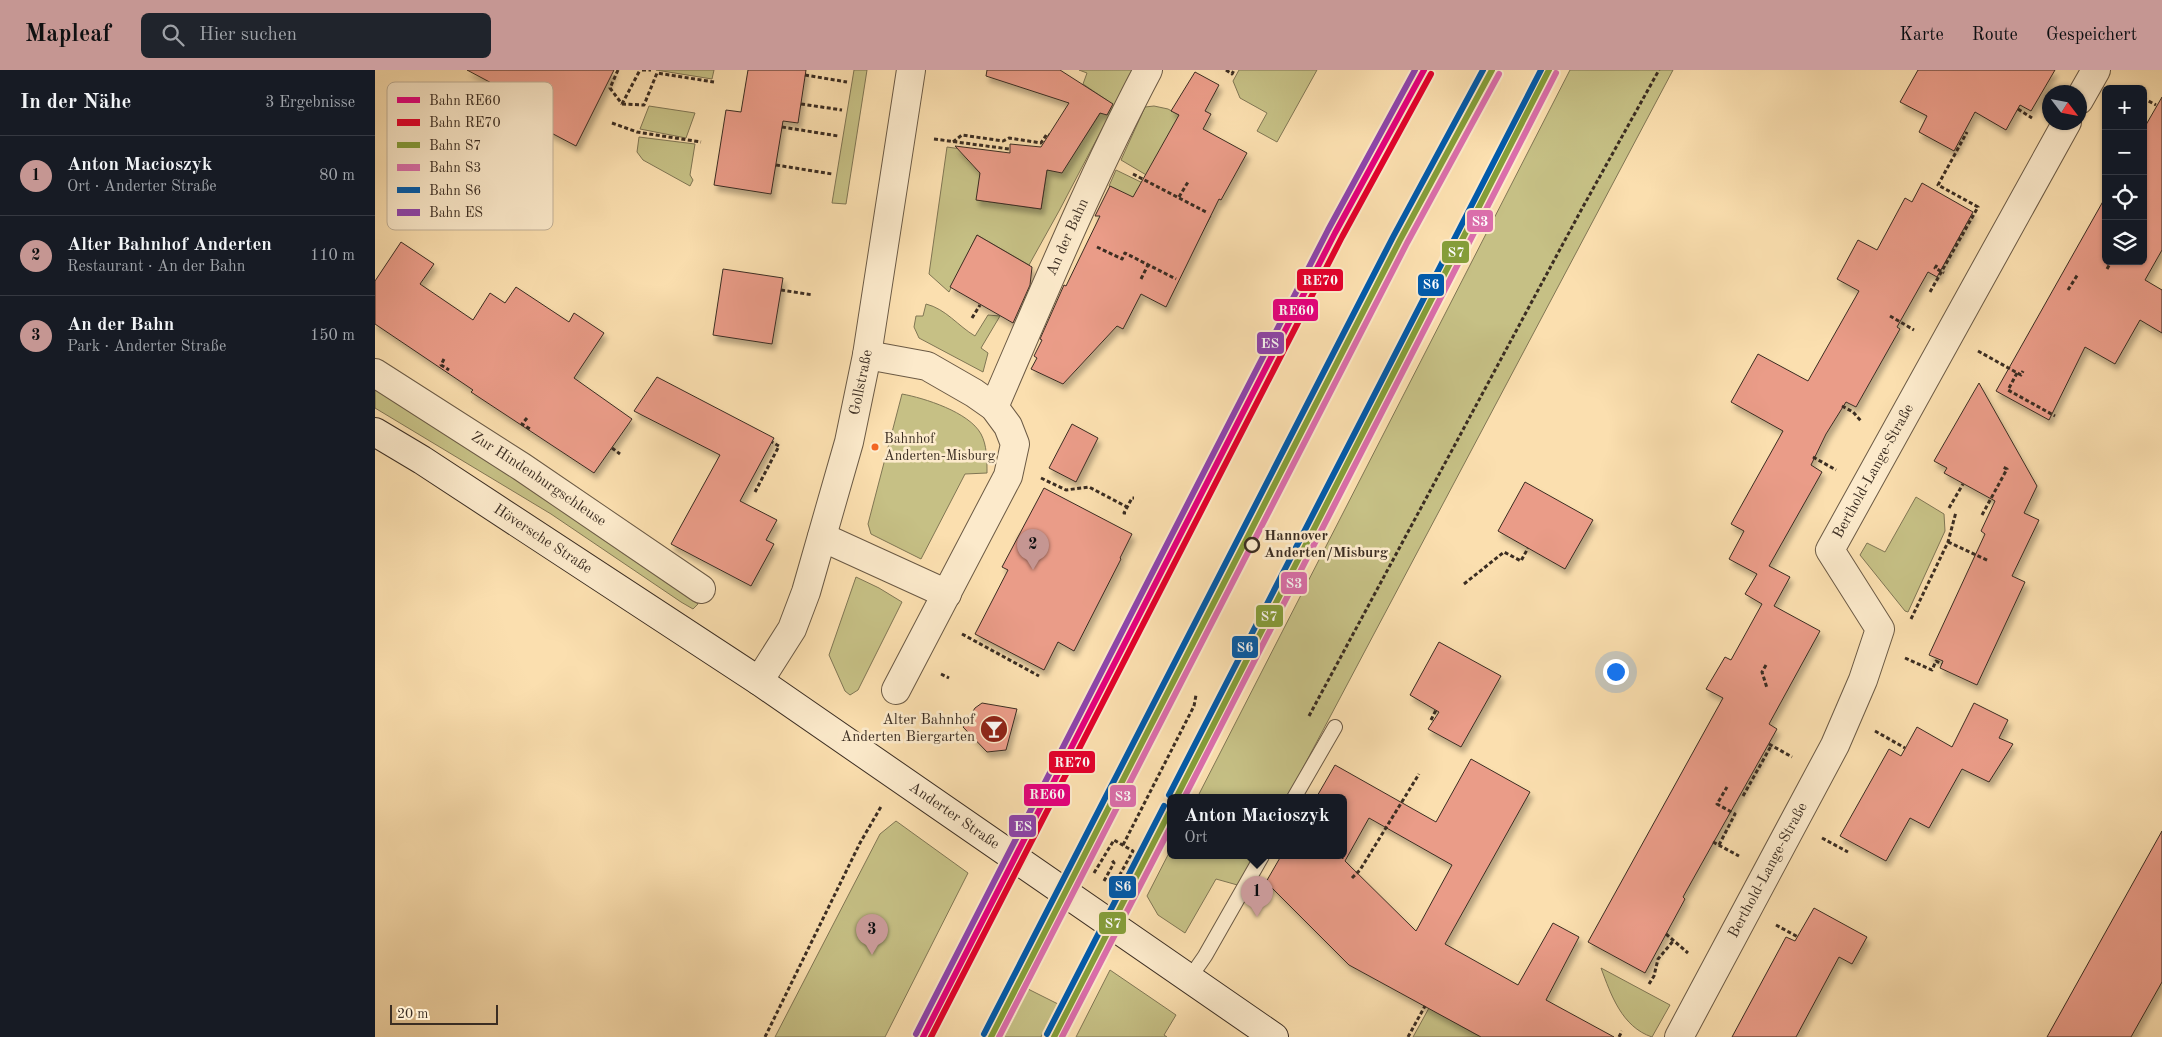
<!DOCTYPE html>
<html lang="de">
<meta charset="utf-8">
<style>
body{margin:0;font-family:"Old Standard TT",serif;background:#20242c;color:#f1f3f6}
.controls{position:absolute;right:15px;top:15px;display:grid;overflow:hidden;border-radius:8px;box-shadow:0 1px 4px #0004}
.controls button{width:45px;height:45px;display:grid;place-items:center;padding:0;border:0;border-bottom:1px solid #363941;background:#171b24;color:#f1f3f6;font:25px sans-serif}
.compass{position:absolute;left:1667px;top:15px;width:45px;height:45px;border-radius:50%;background:#171b24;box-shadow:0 1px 4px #0004;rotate:122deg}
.scale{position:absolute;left:15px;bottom:12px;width:108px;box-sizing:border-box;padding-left:5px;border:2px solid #3b2d22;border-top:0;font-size:14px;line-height:18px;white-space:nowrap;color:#3b2d22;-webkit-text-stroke:4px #fceacb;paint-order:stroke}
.you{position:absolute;left:1240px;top:601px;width:18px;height:18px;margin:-12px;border:4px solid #fff;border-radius:50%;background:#1a73e8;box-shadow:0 0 0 8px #1a73e833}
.badge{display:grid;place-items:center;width:32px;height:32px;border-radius:50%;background:#c59692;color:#111;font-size:16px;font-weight:700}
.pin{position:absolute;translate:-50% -41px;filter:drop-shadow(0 1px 2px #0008)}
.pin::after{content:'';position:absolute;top:26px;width:18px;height:15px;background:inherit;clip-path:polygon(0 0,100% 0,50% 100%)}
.popup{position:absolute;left:792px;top:724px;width:180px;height:65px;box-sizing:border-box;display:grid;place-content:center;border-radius:8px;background:#171b24;filter:drop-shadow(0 1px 4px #0005);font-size:16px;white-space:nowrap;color:#9ea1a6}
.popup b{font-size:19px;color:#f1f3f6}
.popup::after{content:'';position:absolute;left:50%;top:100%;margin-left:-10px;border:10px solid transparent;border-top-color:#171b24}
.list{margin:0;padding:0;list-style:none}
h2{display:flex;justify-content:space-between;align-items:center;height:65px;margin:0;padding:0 20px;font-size:21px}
h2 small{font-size:16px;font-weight:400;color:#9ea1a6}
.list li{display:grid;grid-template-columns:32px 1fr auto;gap:15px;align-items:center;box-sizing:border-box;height:80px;padding:0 20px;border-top:1px solid #363941}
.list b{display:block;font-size:19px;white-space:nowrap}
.list p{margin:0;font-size:16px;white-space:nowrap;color:#9ea1a6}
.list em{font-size:16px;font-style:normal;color:#9ea1a6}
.icon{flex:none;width:28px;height:28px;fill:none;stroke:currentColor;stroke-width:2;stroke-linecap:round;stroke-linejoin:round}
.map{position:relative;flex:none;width:1787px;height:967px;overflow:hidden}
header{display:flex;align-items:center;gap:30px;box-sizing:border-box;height:70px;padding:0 25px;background:#c59692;color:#111}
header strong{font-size:24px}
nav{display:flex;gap:28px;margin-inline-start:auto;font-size:18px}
.search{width:350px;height:45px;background:#20242c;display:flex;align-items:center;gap:12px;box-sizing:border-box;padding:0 18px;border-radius:8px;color:#9ea1a6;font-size:19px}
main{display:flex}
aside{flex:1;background:#171b24}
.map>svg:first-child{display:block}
</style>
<header>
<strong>Mapleaf</strong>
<div class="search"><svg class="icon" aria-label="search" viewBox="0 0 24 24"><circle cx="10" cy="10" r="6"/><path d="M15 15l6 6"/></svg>Hier suchen</div>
<nav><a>Karte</a><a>Route</a><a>Gespeichert</a></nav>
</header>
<main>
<aside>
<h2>In der Nähe<small>3 Ergebnisse</small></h2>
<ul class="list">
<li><span class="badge">1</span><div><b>Anton Macioszyk</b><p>Ort · Anderter Straße</p></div><em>80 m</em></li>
<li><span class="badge">2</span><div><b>Alter Bahnhof Anderten</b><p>Restaurant · An der Bahn</p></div><em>110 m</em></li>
<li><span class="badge">3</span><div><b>An der Bahn</b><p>Park · Anderter Straße</p></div><em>150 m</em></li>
</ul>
</aside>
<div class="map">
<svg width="1787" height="967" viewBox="0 0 1787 967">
<defs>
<filter id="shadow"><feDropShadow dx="3" dy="5.5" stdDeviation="2.5" flood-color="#0004"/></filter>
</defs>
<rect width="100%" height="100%" fill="#fbdfaf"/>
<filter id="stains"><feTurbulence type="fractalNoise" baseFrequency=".004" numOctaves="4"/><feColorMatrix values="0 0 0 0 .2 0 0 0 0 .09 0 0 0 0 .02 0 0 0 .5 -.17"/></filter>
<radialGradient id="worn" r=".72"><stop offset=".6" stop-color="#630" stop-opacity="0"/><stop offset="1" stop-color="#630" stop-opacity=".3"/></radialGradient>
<g fill="#c6c085" stroke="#807654">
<polygon points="281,0 339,0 337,9"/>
<polygon points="479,0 492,0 471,134 457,133"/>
<polygon points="704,0 758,0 684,141 654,195 602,165 574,222 554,204 572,77 608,82 600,98 605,103 602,130 666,139 672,100 687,102 733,31 708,14 712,3"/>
<polygon points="864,0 942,0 902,72 882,61 892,43 865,28 858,11"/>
<polygon points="1195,0 1298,0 912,728 822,728"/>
<polygon points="274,36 320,43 311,68 265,59"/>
<polygon points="779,36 793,39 804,45 800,122 746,90 770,37"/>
<polygon points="264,67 320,74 315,105 318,110 315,116 268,90 262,82"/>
<polygon points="741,100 836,146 827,162 734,116"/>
<path d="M 551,234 C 571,239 583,256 600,266 L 613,245 L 625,246 L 606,278 L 613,283 L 608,302 L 544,268 L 539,257 L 541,246 L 548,246 Z"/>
<polygon points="0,319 104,384 321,531 323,534 318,539 306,532 176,444 0,338"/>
<path d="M 527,324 C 549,328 594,342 606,364 C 612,375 612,390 612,403 L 590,404 L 546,489 L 496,464 L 493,454 Z"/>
<polygon points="1541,427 1569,444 1570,461 1533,542 1530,541 1485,485 1492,473 1510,482"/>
<polygon points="481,507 504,518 527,532 483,620 475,625 470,621 454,585"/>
<polygon points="521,751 593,803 510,967 400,967 505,764"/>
<polygon points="796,779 796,786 882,786 866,816 841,809 810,863 783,845 772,826"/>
<path d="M 1226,898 L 1295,935 L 1277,967 C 1247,957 1236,925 1226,898 Z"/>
<polygon points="735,900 801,945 789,965 792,967 701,967"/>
<polygon points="653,919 683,934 666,967 629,967"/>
<polygon points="1054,938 1106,967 1038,967"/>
</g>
<g fill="#ea9c88" stroke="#3b2d22" fill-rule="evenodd" filter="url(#shadow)">
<polygon points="92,0 239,0 201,76 163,56 171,42"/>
<polygon points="373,0 431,0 423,53 408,51 396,124 339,115 351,40 366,42"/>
<polygon points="612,0 685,0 738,34 732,45 725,43 687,103 672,100 666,139 601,130 605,103 580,76 635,83 635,74 666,77 694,33 611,6"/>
<polygon points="1543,0 1680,0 1656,41 1645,35 1631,60 1600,42 1579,81 1544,62 1552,46 1525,32"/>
<polygon points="820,2 844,15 830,41 836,44 828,59 872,83 846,130 844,129 791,237 766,224 748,259 742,256 688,314 656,299 662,288 659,286 667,270 665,269 689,215 691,216 725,146 720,146 735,116 758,127 804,45 796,41"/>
<polygon points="1787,27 1787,180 1770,210 1787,220 1787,263 1765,250 1740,294 1710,277 1674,350 1621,321 1731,126 1731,191 1768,191 1768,60"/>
<polygon points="1547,113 1598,142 1562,207 1553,202 1522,257 1525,259 1481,337 1471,332 1451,364 1436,395 1447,402 1394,496 1415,507 1399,536 1445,561 1394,654 1402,659 1308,827 1310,829 1270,903 1213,872 1348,628 1331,619 1350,587 1356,590 1387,534 1370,524 1382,504 1354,489 1369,461 1356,454 1408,361 1356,332 1383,284 1433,311 1484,221 1462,209 1483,170 1502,180 1530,128 1537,132"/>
<polygon points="602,165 657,197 655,215 638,253 575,217"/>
<polygon points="26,172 59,194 45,214 98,250 115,223 130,233 141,217 194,252 199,243 229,263 199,308 257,349 219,403 96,322 98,320 0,254 0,211"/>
<polygon points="348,199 408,208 397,274 338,265"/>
<polygon points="282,307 399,368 365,431 402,450 391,470 399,474 376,516 296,474 345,385 259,341"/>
<polygon points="1604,313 1662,416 1649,443 1664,450 1637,506 1650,512 1602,615 1565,598 1568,591 1554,585 1610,464 1606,461 1620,431 1569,403 1572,398 1559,391"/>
<polygon points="697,354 723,368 701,412 674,398"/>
<polygon points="1150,412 1218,450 1190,499 1123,461"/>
<polygon points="669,418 757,464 745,488 746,489 699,581 683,572 669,600 600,564 633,500 627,497"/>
<polygon points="1064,572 1126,606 1086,677 1053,659 1064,642 1035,625"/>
<polygon points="607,633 642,639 631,680 612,682 588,657 600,638"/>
<polygon points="1599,633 1633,650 1624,668 1638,674 1614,712 1587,699 1554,758 1535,748 1511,791 1465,766 1514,679 1526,686 1542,657 1577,677"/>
<path d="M 1096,689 L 1155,722 L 1070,874 L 1143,915 L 1178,853 L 1204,867 L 1171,930 L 1239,967 L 1106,967 L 974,895 L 891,812 L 906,786 L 965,786 L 968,789 L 968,728 L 941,728 L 960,695 L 1061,752 ZM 994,748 L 1077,795 L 1041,861 L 970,791 Z"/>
<polygon points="1787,761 1787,912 1756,967 1672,967"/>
<polygon points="1439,838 1492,867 1477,894 1464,887 1421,967 1357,967 1411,867 1420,871"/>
</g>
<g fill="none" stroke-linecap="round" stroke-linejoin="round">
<defs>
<g id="service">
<polyline points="919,728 960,657"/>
<polyline points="814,909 830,886 887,786"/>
</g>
<g id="minor">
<polyline points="1704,30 1721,0"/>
<polyline points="492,285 552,296 599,323 619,337 633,356 640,374 633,406 521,620"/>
<path id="s1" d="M 0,303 L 147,397 L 326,519"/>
<path id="s2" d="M 619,337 C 668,224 715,110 773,0"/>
<polyline points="447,467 572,524"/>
<path id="s3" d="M 384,611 L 417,559 L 431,522 L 474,372 L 492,285 L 536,0"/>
<path id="s4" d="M 1304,967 L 1460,675 L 1488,610 L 1505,559 L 1455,480 L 1692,52"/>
</g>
<g id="secondary">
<path id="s5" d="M 0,362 L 47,390 L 384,611 L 899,967"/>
</g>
</defs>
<use href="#service" stroke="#6b5a45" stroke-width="16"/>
<use href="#minor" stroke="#6b5a45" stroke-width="30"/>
<use href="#secondary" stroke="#3b2d22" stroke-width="30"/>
<g stroke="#3b2d22" stroke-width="3" stroke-dasharray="4 2.5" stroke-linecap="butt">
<polyline points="243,0 235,18 247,34"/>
<polyline points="267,0 276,0"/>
<polyline points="851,0 857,4 859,0"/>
<polyline points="430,5 472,12"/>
<polyline points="1768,28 1781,35"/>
<polyline points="247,34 269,35 282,3 339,12"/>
<polyline points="247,34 265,0"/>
<polyline points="426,34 467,40"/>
<polyline points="1643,39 1657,48"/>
<polyline points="237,53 262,62 326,72"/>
<polyline points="407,57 463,66"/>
<polyline points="559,69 634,79"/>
<polyline points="578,72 587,65 628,71 634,68 666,73 672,64 674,65"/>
<polyline points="401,95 457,104"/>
<polyline points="758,104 833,143"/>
<polyline points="804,127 813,112"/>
<polyline points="722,177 747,189 750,183 801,209"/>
<polyline points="1562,195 1560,198 1569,203"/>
<polyline points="1732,199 1736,192"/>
<polyline points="766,209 773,195"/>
<polyline points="406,220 438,225"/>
<polyline points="1693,220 1703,204"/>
<polyline points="1555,222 1603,137 1563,115 1592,62"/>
<polyline points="1515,246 1539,260"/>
<polyline points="597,248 605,235"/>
<polyline points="1603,281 1646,305 1648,301"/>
<polyline points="69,289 66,295 74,300"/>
<polyline points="1642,303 1633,320 1680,346"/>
<polyline points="1467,336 1478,342 1487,352"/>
<polyline points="152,348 147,354 155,359"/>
<polyline points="237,378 245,384"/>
<polyline points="1438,387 1461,400"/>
<polyline points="666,408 691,420 714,417 752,437"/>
<polyline points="380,422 404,376 397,372"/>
<polyline points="1574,438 1588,414"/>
<polyline points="751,443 749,443 757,428 759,428"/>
<polyline points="1607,445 1632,399 1628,397"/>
<polyline points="1573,472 1614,491"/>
<polyline points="1089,514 1129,482 1146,491 1153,478"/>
<polyline points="1536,549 1573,472 1581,442"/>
<polyline points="587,564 664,606"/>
<polyline points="1530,588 1557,600 1561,591 1567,594"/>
<polyline points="1391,595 1387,602 1392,618"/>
<polyline points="566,604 574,608"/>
<polyline points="934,646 1204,144 1284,0"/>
<polyline points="1056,650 1061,640"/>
<polyline points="1500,661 1530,678"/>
<polyline points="1394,674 1417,687"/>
<polyline points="1368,726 1396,676"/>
<polyline points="1447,768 1473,782"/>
<polyline points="1338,772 1364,786"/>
<polyline points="748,775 819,636 821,625"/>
<polyline points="1344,775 1360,744 1342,734 1352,717"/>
<polyline points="719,803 739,770 758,781 738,817"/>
<polyline points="977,808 985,800 1044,704"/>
<polyline points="729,811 739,793 736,789"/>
<polyline points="1401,855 1423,867"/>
<polyline points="1291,864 1313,883"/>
<polyline points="1274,914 1279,906 1283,889 1299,870"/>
<polyline points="390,967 485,773 507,735"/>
<polyline points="1033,967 1050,936"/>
<polyline points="1244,967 1247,961"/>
</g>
<use href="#service" stroke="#fceacb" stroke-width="14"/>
<use href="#minor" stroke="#fceacb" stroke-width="28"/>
<use href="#secondary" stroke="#fceacb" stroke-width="28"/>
<defs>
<polyline id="rail-1" points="548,967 960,163 1049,0"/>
<polyline id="rail-2" points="556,967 967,167 1056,4"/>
<g id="rail-3">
<polyline points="801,728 1174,0"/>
<polyline points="616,967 1025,170 1117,0"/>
<polyline points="679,967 796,739"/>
</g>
<g id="rail-4">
<polyline points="809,728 1181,3"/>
<polyline points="624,967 1032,173 1124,4"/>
<polyline points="687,967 796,756"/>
</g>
<g id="rail-5">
<polyline points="794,725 1166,0"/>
<polyline points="609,964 1018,167 1108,0"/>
<polyline points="672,964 789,736"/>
</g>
<polyline id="rail-6" points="541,964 953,160 1040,0"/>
</defs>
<use href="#rail-1" stroke="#fceacb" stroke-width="10"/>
<use href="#rail-2" stroke="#fceacb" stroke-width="10"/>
<use href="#rail-3" stroke="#fceacb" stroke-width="10"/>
<use href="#rail-4" stroke="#fceacb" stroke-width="10"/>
<use href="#rail-5" stroke="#fceacb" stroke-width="10"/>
<use href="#rail-6" stroke="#fceacb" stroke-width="10"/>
<use href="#rail-1" stroke="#e5007d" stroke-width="6"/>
<use href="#rail-2" stroke="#e4002b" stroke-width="6"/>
<use href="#rail-3" stroke="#859e39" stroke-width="6"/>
<use href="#rail-4" stroke="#db6eab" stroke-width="6"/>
<use href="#rail-5" stroke="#005aab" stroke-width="6"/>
<use href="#rail-6" stroke="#8e44ad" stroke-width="6"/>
</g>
<defs>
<symbol id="bar-disc" viewBox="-11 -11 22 22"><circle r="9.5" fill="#8f2418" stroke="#fceacb"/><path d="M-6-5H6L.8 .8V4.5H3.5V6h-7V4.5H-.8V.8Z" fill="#fff"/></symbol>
</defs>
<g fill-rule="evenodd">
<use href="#bar-disc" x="603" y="643" width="32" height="32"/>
</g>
<circle fill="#f26522" stroke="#fceacb" stroke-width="2" cx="500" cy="377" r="4.5"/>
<circle fill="#fceacb" stroke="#3b2d22" stroke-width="2.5" cx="877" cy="475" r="7"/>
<g text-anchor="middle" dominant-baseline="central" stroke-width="5" stroke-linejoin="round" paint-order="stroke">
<g font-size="14" fill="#3b2d22" stroke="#fceacb" text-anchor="start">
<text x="509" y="369">Bahnhof<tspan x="509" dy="17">Anderten-Misburg</tspan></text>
</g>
<g font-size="15" fill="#3b2d22" stroke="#fceacb">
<text stroke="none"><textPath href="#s2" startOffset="185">An der Bahn</textPath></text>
<text stroke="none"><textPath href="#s3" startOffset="318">Gollstraße</textPath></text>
<text stroke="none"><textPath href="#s4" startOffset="639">Berthold-Lange-Straße</textPath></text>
<text stroke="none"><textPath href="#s1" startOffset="195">Zur Hindenburgschleuse</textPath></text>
<text stroke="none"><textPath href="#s5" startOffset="199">Höversche Straße</textPath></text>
<text stroke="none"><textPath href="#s5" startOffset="695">Anderter Straße</textPath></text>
<text stroke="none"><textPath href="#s4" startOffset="189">Berthold-Lange-Straße</textPath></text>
</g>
<g font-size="15" font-weight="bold" fill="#3b2d22" stroke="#fceacb" text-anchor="start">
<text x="889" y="466">Hannover<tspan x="889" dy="17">Anderten/Misburg</tspan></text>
</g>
<g font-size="15" fill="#3b2d22" stroke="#fceacb" text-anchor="end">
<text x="600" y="650">Alter Bahnhof<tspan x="600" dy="17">Anderten Biergarten</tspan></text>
</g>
</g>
<rect x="12" y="12" width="166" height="148" rx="8" fill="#fceacb" stroke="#c2b198" stroke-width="1"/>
<rect x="22" y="27" width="23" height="6" fill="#e5007d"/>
<rect x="22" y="49" width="23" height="7" fill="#e4002b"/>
<rect x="22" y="72" width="23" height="6" fill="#859e39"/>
<rect x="22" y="94" width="23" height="7" fill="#db6eab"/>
<rect x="22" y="117" width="23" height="6" fill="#005aab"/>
<rect x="22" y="139" width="23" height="7" fill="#8e44ad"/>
<g font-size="14" fill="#3b2d22">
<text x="54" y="35">Bahn RE60</text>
<text x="54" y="57">Bahn RE70</text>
<text x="54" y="80">Bahn S7</text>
<text x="54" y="102">Bahn S3</text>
<text x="54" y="125">Bahn S6</text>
<text x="54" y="147">Bahn ES</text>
</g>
<g stroke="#fceacb" stroke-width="2">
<rect x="1091" y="139" width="28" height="24" rx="5" fill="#db6eab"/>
<rect x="1066" y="170" width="29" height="24" rx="5" fill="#859e39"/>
<rect x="921" y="198" width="48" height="24" rx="5" fill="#e4002b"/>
<rect x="1042" y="203" width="28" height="24" rx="5" fill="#005aab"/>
<rect x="897" y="228" width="47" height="24" rx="5" fill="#e5007d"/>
<rect x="881" y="261" width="29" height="24" rx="5" fill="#8e44ad"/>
<rect x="905" y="501" width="28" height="24" rx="5" fill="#db6eab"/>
<rect x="880" y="534" width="29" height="24" rx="5" fill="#859e39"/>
<rect x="856" y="565" width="28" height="24" rx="5" fill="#005aab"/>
<rect x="673" y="680" width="48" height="24" rx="5" fill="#e4002b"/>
<rect x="648" y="713" width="48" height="24" rx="5" fill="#e5007d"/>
<rect x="734" y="714" width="28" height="24" rx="5" fill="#db6eab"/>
<rect x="633" y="744" width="29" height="24" rx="5" fill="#8e44ad"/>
<rect x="733" y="805" width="29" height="24" rx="5" fill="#005aab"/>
<rect x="723" y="841" width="29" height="24" rx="5" fill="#859e39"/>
</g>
<g font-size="14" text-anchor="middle" font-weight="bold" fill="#fff">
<text x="1105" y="156">S3</text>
<text x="1081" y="187">S7</text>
<text x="945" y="215">RE70</text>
<text x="1056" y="219">S6</text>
<text x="921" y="245">RE60</text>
<text x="895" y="278">ES</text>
<text x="919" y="518">S3</text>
<text x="894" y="551">S7</text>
<text x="870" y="582">S6</text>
<text x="697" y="697">RE70</text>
<text x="672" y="729">RE60</text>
<text x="748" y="731">S3</text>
<text x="648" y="761">ES</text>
<text x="748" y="821">S6</text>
<text x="738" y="858">S7</text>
</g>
<rect width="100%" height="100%" filter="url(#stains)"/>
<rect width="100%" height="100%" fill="url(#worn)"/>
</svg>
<div class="controls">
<button>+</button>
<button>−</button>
<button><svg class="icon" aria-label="locate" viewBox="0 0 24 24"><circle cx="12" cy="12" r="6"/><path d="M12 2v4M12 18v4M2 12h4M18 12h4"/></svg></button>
<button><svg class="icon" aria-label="layers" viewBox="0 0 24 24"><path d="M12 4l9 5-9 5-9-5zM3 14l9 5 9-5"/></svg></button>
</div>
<svg class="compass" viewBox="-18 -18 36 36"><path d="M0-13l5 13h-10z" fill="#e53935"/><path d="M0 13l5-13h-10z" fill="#9ea1a6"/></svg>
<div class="scale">20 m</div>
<div class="you"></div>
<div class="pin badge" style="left:882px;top:847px">1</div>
<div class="popup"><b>Anton Macioszyk</b>Ort</div>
<div class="pin badge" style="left:658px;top:500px">2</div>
<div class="pin badge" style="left:497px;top:885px">3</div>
</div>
</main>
